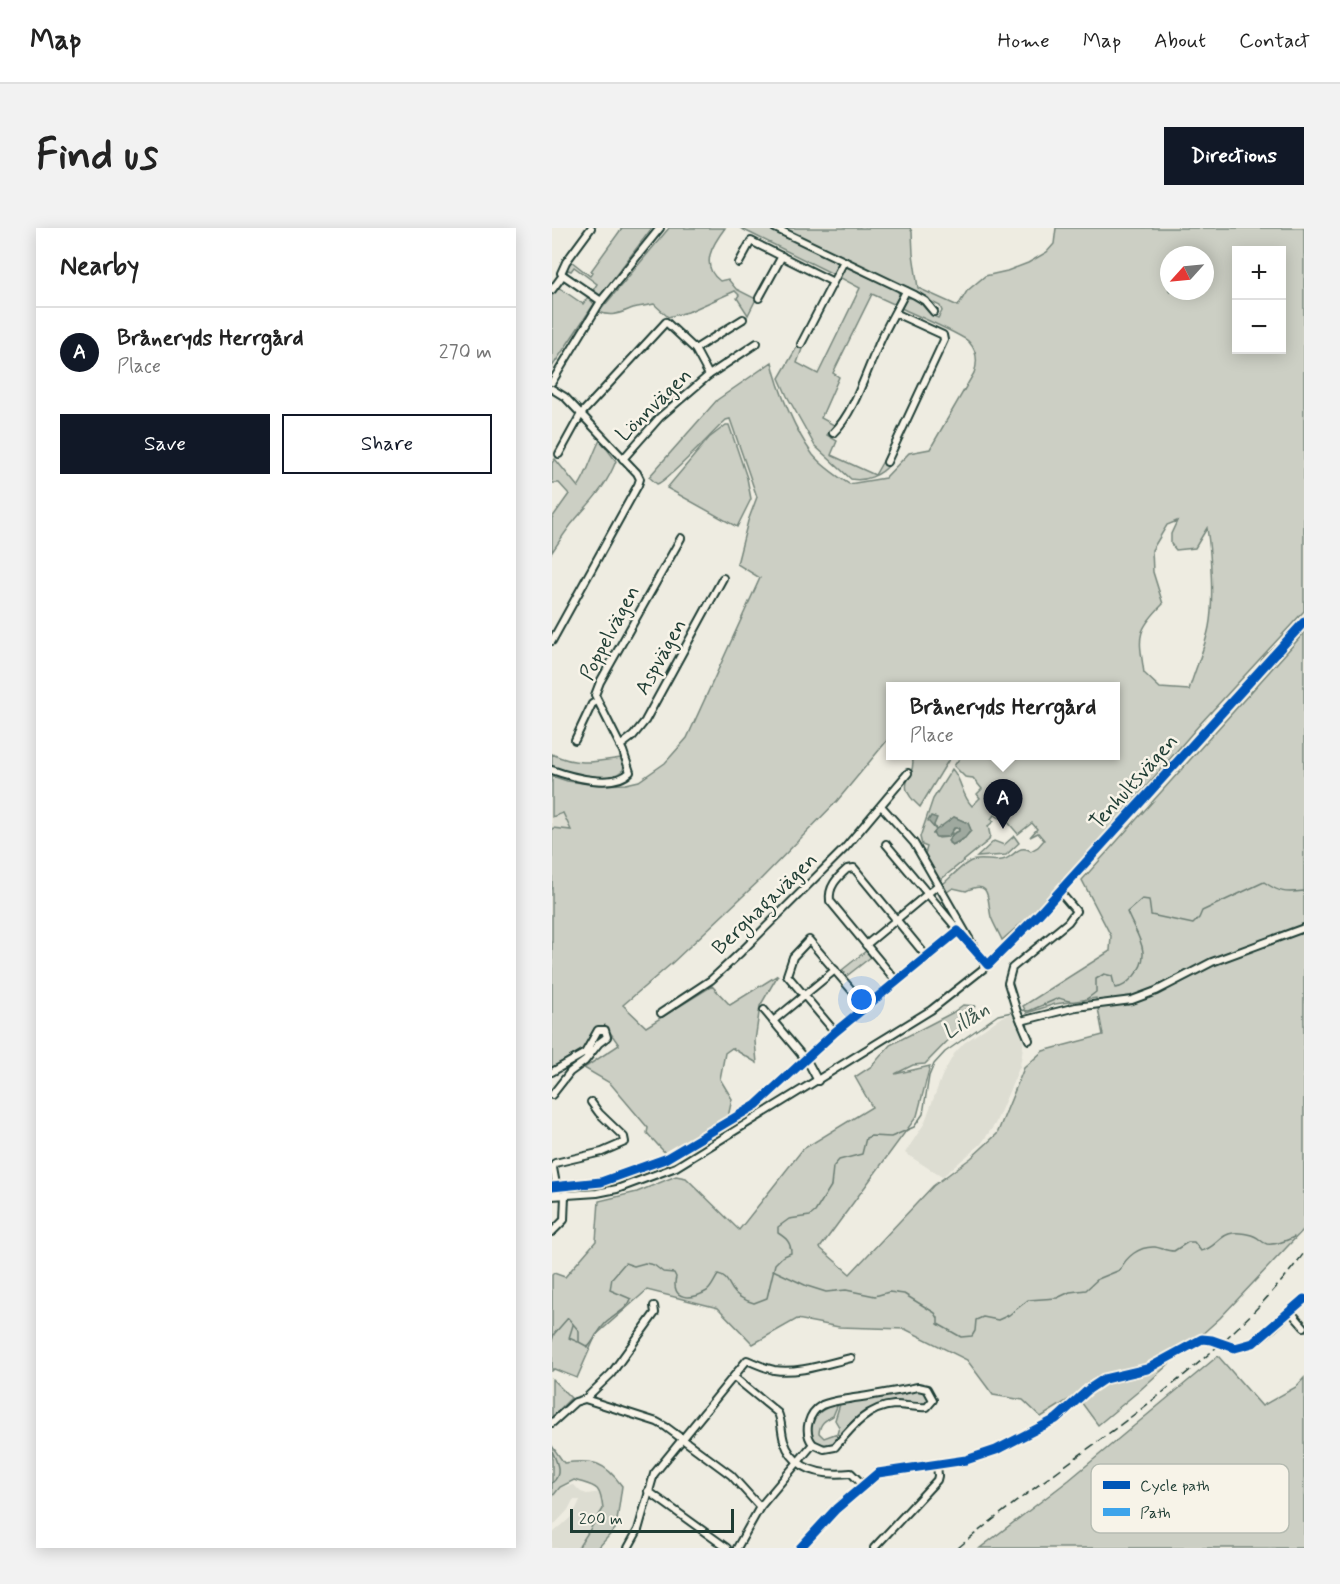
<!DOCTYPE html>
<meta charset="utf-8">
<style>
body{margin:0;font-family:Mynerve,sans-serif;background:#f2f2f2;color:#222}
.controls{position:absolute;right:18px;top:18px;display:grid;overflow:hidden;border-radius:0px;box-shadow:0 3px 15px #0003}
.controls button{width:54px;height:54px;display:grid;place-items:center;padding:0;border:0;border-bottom:2px solid #e0e0e0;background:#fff;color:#222;font:30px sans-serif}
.compass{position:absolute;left:608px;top:18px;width:54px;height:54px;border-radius:50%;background:#fff;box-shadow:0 3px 15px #0003;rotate:243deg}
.scale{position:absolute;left:18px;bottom:15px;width:164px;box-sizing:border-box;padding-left:6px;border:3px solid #1f3d34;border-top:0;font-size:16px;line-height:21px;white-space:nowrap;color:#1f3d34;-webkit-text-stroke:4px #f7f3e8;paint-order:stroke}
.you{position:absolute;left:310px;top:772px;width:21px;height:21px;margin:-15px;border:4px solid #fff;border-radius:50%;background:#1a73e8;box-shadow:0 0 0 9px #1a73e833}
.badge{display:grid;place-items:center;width:39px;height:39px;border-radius:50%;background:#111827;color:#fff;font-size:20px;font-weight:700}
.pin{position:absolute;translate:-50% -50px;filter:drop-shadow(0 2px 3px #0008)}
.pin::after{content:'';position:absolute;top:32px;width:21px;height:18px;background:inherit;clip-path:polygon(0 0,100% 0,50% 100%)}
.popup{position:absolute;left:334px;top:454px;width:234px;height:78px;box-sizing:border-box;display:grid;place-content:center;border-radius:0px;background:#fff;filter:drop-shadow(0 2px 4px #0005);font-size:20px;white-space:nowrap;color:#767676}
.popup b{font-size:22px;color:#222}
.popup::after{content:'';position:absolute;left:50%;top:100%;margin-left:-12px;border:12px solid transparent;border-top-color:#fff}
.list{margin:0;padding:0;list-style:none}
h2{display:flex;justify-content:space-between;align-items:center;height:78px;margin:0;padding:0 24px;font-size:26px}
h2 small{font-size:20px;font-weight:400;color:#767676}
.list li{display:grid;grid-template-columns:39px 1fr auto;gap:18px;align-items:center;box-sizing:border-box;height:90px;padding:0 24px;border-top:2px solid #e0e0e0}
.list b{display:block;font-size:22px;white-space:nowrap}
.list p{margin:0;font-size:20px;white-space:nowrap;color:#767676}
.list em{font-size:20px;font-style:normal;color:#767676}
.actions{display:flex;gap:12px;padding:18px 24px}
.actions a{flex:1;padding:14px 0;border:2px solid #111827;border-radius:0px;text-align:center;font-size:21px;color:#111827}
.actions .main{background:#111827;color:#fff}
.map{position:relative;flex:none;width:752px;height:1320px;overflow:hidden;border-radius:0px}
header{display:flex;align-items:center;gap:36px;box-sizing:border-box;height:84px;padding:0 30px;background:#fff;border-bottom:2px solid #e0e0e0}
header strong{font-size:28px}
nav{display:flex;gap:33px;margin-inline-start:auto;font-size:21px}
.intro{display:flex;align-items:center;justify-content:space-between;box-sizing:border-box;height:144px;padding:0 36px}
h1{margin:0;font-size:42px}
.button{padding:15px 27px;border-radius:0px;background:#111827;color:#fff;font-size:21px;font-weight:700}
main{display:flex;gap:36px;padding:0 36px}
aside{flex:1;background:#fff;border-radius:0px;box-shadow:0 3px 15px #0003}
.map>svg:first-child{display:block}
</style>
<header>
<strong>Map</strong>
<nav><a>Home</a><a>Map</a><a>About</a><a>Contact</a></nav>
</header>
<div class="intro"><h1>Find us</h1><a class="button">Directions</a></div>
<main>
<aside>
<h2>Nearby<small></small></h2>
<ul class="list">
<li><span class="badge">A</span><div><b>Bråneryds Herrgård</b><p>Place</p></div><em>270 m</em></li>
</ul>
<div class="actions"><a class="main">Save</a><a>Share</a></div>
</aside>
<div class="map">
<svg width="752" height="1320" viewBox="0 0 752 1320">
<rect width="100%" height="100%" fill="#eeece1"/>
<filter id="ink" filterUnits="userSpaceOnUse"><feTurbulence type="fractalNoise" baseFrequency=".0167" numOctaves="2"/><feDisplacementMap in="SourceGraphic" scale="12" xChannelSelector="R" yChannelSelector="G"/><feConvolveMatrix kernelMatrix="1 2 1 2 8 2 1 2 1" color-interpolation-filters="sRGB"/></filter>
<g filter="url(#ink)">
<g fill="#ddddd2">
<polygon points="11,585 20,603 10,627 11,630 9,634 0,634 0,589"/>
<polygon points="460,785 472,808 470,826 468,838 443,896 429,916 390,949 353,925 372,896 390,848 402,826 412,815 448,790"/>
<polygon points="22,1257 29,1264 35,1266 49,1264 51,1281 26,1320 0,1320 0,1306 18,1290 24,1281 28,1272 21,1272 16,1282 0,1299 0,1269 8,1259"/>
</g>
<g fill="#cccfc4" stroke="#76867c" stroke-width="1.5" fill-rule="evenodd">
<polygon points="70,0 100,0 48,68 40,64 45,56 22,39 19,43 16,42 13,46 12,42 19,33 38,48 41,44 39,43"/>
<path d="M 117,0 L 173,0 C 161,16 147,37 168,53 L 176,51 L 184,61 L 204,71 L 196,87 L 185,70 L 187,67 L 183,63 L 136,84 L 116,89 L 102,76 C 95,78 88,78 81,80 C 70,84 60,90 47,84 Z"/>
<polygon points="188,0 216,0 283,32 286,35 281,46"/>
<path d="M 231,0 L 358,0 L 360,4 L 361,26 L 366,60 L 406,78 L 415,63 L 433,48 L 455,43 L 476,35 L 495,24 L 502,16 L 504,0 L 752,0 L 752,383 L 648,496 L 496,672 L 450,712 C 447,705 442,697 439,689 C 435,673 440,650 414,663 L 401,660 L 395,664 L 391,656 C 399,649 407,640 417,634 C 425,629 440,634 450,632 C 462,630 466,615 479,623 L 486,619 L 492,612 L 486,605 L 478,609 L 485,601 L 480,595 L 466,606 L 455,593 L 442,587 L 439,591 L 442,593 L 436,598 L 438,607 L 437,612 L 388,652 L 373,626 L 375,619 L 370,617 L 368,609 L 381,571 L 400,541 C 410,552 409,566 420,578 L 428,570 L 425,566 L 430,561 L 421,550 L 413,549 L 402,538 L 409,528 L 564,528 L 564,458 L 338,458 L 338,509 L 285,573 L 208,652 L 119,736 L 71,777 L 94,799 L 160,758 L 178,777 L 226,747 L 208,778 L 203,813 L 205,835 L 180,820 L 173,825 L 168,851 L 180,871 L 176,889 L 115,927 L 95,905 L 96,900 L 58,855 L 32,840 L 67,817 L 53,797 L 41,805 L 31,821 L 0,840 L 0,602 L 1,600 L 19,602 L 11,585 L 0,589 L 0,548 L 15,553 L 47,557 L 74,556 L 87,553 L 113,535 L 135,510 L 208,350 L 185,336 L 196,293 L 205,269 L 178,191 L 174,192 C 161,204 116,253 105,256 L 97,249 L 165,172 L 220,134 C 226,162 244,204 261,227 C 271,239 285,248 297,256 L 333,250 L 357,225 L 378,221 L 422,145 C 426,134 425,123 417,114 C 411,107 361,86 349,80 L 354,71 L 360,69 C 372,74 373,86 386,90 L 390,83 L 388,78 ZM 684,22 L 730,22 L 730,122 L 684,122 ZM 617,27 L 653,27 L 653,63 L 617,63 ZM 625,293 L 619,306 L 619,316 L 624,322 L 643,320 L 655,300 C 659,325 662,374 657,399 C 653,420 643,441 637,462 L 608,460 L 592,445 C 587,409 583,404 611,376 L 601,344 L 600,322 L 615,297 ZM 402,589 L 416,595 L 419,603 L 408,614 L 400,617 L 397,615 L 400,606 L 407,603 L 406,600 L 403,600 L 396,609 L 387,610 L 381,606 Z"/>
<path d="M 292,38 L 345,62 L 348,68 L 344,77 L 320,66 L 281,145 L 287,149 L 269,190 L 282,197 L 275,207 L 285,213 L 279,227 L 323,247 L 331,233 L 337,237 C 329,247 313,254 299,251 L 263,218 L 235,168 L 227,150 L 245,119 L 250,121 L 245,135 L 266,146 L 308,60 L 287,49 Z"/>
<polygon points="6,59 31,76 36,69 42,76 0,139 0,68"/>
<polygon points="174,197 177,197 195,250 199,271 185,299 115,260 157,210"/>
<path d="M 48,212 L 64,233 C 54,259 40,272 23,292 C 14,302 7,314 0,324 L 0,290 L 17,266 L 7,255 L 0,255 L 0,235 L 3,231 L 26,259 C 36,245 40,227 48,212 Z"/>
<polygon points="752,405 752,1001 668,1090 588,1162 546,1197 524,1167 489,1189 471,1172 441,1167 415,1132 353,1101 287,1099 245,1091 201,1116 166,1080 95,1062 44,1107 25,1150 2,1141 0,1143 0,1047 2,1045 13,1049 44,1013 47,973 85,964 124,948 134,950 187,1002 251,921 320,879 303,849 320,838 338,817 400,785 411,777 423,778 413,795 373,836 361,837 343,846 378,838 365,888 268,1020 298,1046 381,958 419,930 445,906 472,840 491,823 551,807 544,770 503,776 475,785 471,778 558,723 559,708 530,652"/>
<path d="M 0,526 C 25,538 42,534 68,530 L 72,538 L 71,542 C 55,557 18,545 0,539 Z"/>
<path d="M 360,528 L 399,528 L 368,579 C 339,553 366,551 360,528 Z"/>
<polygon points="462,608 467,615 454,627 425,629 442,613 452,617"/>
<polygon points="314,723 319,729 292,750 290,748 293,745 290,742"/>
<polygon points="666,1128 710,1178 744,1159 752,1150 752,1320 428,1320 517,1252"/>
<polygon points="0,1151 19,1170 0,1189"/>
<path d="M 371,1161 L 378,1169 L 375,1176 C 366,1177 359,1175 351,1175 C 320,1176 308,1187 289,1208 L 285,1206 L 287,1199 L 283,1192 L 288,1176 Z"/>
<path d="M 286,1176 L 281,1188 C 273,1192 268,1195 267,1205 L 272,1210 L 283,1206 L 287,1211 L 274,1219 C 243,1207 261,1181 286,1176 Z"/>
<path d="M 0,1218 L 12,1235 C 41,1231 53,1234 70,1258 L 64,1300 L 46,1320 L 26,1320 L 51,1281 C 48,1256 44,1259 22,1252 L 8,1259 L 0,1269 Z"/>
</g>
<polygon fill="#9fa99f" stroke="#6c7e74" stroke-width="1.5" points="379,588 385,590 382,597 384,602 402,589 416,595 419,602 413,610 400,617 396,613 401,606 407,603 407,600 402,600 396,609 384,609 381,606 384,602 376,593"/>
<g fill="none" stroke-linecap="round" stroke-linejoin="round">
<g stroke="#6c7e74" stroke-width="1.5">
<path d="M 468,782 L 477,783 L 507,770 C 526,776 528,777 544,764 L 544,751 L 552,746 L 560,748 L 563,760 C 571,760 576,754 582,748 C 602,725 584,707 575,684 L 590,671 L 597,672 L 599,687 L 641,696 L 647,690 L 650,683 L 712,654 C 728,665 733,665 752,663"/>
<path d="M 221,1042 L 255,1058 L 274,1064 L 294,1062 L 323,1068 L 337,1064 L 352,1066 L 383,1085 L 386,1090 L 386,1096 L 409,1109 L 420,1108 L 423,1103 L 424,1092 L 431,1089 L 446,1092 L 457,1087 L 476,1072 L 505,1070 L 518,1064 L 534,1062 L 546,1051 L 568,1042 C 574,1029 587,1018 603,1019 C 609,1020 615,1023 622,1023 L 636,1014 L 642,1014 L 649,1023 C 663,1021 668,1006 681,1005 C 686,1004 699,1006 704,1009 C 708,1011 710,1015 715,1016 C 725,1017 734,1013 742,1009"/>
<polyline points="21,1097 17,1110 26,1114"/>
<path d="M 0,1113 L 2,1106 L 16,1090 L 27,1103 L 27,1114 L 36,1119 C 42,1113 45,1105 51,1098 C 59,1088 75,1083 79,1071 L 58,1062 L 60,1050 L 73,1035 L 82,1038 L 93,1035 L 102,1037 L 111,1044 L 122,1045 L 124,1049 C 118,1073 140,1072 155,1063 C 159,1061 163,1051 166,1047 C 177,1049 176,1058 183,1065 C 188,1070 195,1073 202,1075 L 215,1070 L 223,1036 L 230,1029 L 239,1025 C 239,1014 234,1010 226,1005 L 226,999 L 237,991 L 258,988 L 263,984 L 279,958 L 281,939 L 287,932 L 310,926 L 314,910 L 319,908 L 339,909 L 362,899 L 371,886 L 377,848 L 382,836 L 393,824 L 446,787 L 460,784"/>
<path d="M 0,1223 C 5,1234 11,1246 0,1255"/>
</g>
<defs>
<g id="minor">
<polyline points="223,0 363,67 373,73 382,84"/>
<polyline points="187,35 199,13 281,54"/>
<polyline points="11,47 49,73"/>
<polyline points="0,62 11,47 9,45 14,34 39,0"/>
<polyline points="207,70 230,28"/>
<polyline points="249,116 292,33"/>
<polyline points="143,121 191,91"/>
<polyline points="157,147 205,115"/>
<polyline points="0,154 49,73 108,0"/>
<polyline points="0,161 13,169 85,245 88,251 86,257 0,413"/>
<path d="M 281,205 C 302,185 314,144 326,118 C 334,99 345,81 354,63"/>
<polyline points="7,226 29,186 114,94 143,121 157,147 108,189 71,231"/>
<polyline points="335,234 392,112 391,107 343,85"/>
<polyline points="23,512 40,476 45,473"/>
<polyline points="68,518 81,508 93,493 171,350"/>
<path d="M 0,542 C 19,549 62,561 78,544 L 71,523 L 43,467 L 48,454 L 129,310"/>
<polyline points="330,579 362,615 422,719 436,737"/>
<polyline points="334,616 417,715"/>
<polyline points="314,717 386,657"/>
<path d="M 345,754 L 278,673 C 276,659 285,650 295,641 L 302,640 L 375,729"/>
<polyline points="212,782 257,836 266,853"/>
<polyline points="109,785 159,752 189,724 293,620 356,545"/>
<polyline points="221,793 283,742"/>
<polyline points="469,793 524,779 580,772 604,763 660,734 752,700"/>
<polyline points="283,804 235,747 241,729 257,712 314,779"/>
<polyline points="477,812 465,784 456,755 460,740 516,694 524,683 508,664"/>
<polyline points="253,830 406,703"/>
<polyline points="0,844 33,825 46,802 53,802 55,809 47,815 33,833 18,844 0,867"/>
<polyline points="6,967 1,940 3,935 50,924 73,914 72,909 47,885 39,874"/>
<polyline points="0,968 45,965 65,961 124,939 379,782 436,737 488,685 752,394"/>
<polyline points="0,1004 12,992 13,967"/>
<polyline points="738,1083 752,1099"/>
<path d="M 671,1117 C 700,1129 731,1089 752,1071"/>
<path d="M 182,1149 L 226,1185 C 230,1194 229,1203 232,1213 C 242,1243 271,1248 299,1245 L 311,1257"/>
<polyline points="33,1171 105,1194 114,1199 179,1247 208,1279"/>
<polyline points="0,1195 23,1174 33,1171 59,1146 103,1085 102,1078"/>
<polyline points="96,1263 175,1320"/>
<path d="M 76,1320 L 86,1302 L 102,1246 L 195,1132 C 204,1136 213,1140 222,1142 C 247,1146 276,1135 299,1130"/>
<path d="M 185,1320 L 208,1279 L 261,1216 C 251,1204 256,1185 270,1177 C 280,1173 292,1172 302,1170 C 324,1167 345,1163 366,1159 L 375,1161 L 381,1172 L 375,1179 C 364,1180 353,1177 342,1177 C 315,1179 299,1200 283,1219 L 272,1221 L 261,1216"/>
<polyline points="248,1320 284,1281 326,1245 414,1232 444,1222 504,1191 544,1155 562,1148 595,1141 650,1111 655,1111 666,1114"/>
<polyline points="322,1320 385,1252 386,1248 385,1236"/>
</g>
</defs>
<use href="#minor" stroke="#1f3d34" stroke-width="10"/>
<use href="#minor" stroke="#f7f3e8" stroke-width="6"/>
<path stroke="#1f3d34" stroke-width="1.5" stroke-dasharray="9 4.5" stroke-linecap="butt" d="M 406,1320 C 521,1223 660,1148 752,1025"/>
<defs>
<g id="cycleway">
<polyline points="0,959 49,954 113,931 204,877 283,804 406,703 436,737 488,685 752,394"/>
<polyline points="248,1320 284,1281 326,1245 414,1232 444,1222 504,1191 537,1161 552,1151 595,1141 650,1111 660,1112 683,1120 701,1115 752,1071"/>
</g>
</defs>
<use href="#cycleway" stroke="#f7f3e8" stroke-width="13"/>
<use href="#cycleway" stroke="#0057b8" stroke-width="9"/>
</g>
</g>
<g text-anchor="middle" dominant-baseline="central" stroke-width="5" stroke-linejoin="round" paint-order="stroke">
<g font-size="21" fill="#1f3d34" stroke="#f7f3e8">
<text transform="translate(102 177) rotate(-44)">Lönnvägen</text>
<text transform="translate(58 405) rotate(-62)">Poppelvägen</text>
<text transform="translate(109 429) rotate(-61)">Aspvägen</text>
<text transform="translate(582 554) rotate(-48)">Tenhultsvägen</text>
<text transform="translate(213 676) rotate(-44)">Berghagavägen</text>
</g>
<g font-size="22" font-style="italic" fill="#3f584f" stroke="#f7f3e8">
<text transform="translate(414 793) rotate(-33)">Lillån</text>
</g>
</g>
<rect x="539" y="1236" width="198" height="69" rx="9" fill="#f7f3e8" stroke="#b6bcb2" stroke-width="1.5"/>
<rect x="551" y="1253" width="27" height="8" fill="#0057b8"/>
<rect x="551" y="1280" width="27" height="8" fill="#3da4eb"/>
<g font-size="16" fill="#1f3d34">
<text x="588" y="1263">Cycle path</text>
<text x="588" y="1290">Path</text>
</g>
</svg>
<div class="controls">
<button>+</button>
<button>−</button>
</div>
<svg class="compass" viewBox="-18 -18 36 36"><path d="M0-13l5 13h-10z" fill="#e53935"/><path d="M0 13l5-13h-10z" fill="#767676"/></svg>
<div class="scale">200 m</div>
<div class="you"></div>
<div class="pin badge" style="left:451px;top:601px">A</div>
<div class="popup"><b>Bråneryds Herrgård</b>Place</div>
</div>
</main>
